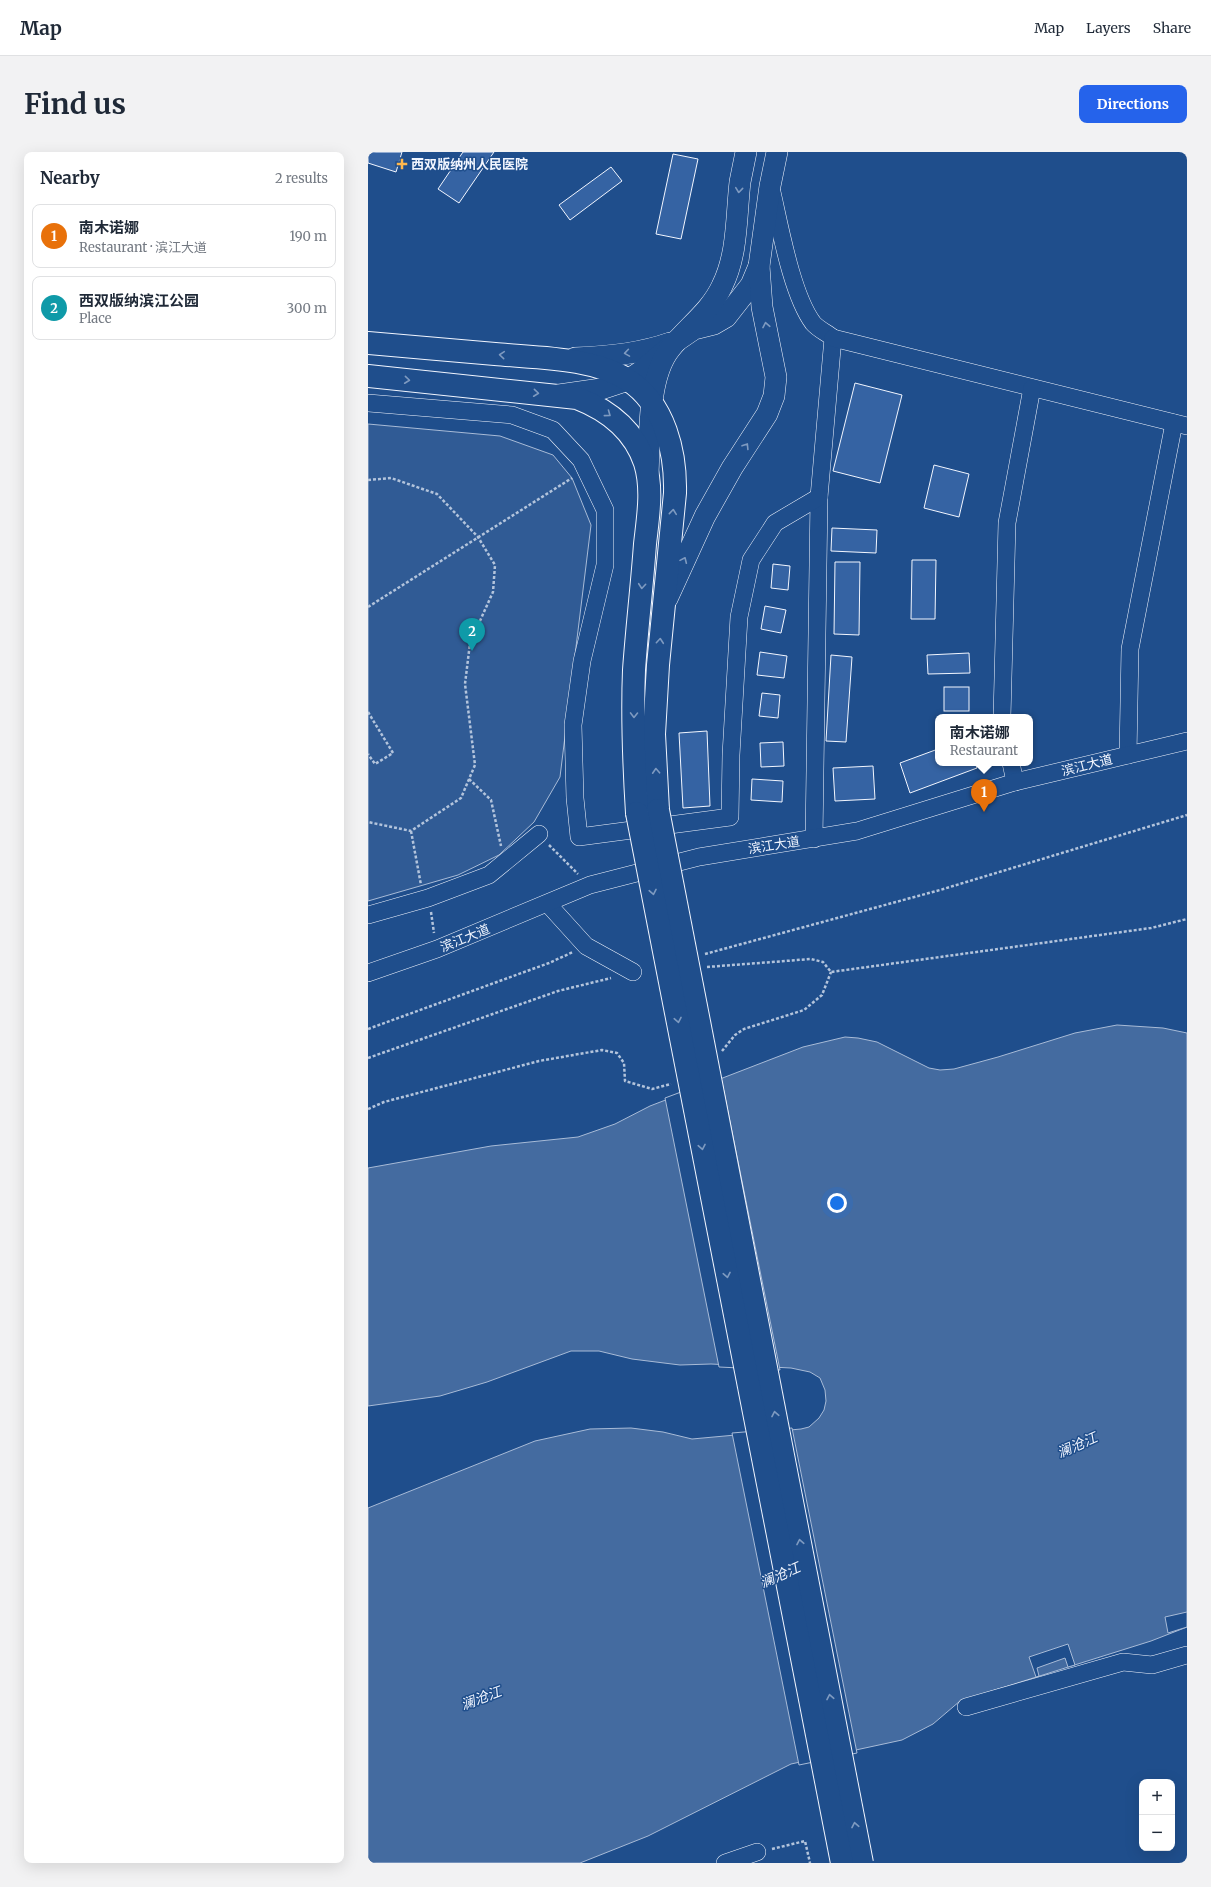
<!DOCTYPE html>
<meta charset="utf-8">
<style>
body{margin:0;font-family:Merriweather,"Noto Sans SC",serif;background:#f2f2f3;color:#1f2937}
.controls{position:absolute;right:12px;bottom:12px;display:grid;overflow:hidden;border-radius:8px;box-shadow:0 4px 16px #0002}
.controls button{width:36px;height:36px;display:grid;place-items:center;padding:0;border:0;border-bottom:1px solid #e0e1e3;background:#fff;color:#1f2937;font:20px sans-serif}
.you{position:absolute;left:469px;top:1051px;width:14px;height:14px;margin:-10px;border:3px solid #fff;border-radius:50%;background:#1a73e8;box-shadow:0 0 0 6px #1a73e833}
.badge{display:grid;place-items:center;width:26px;height:26px;border-radius:50%;background:#2563eb;color:#fff;font-size:13px;font-weight:700}
.pin{position:absolute;translate:-50% -33px;filter:drop-shadow(0 1px 2px #0008)}
.pin::after{content:'';position:absolute;top:21px;width:14px;height:12px;background:inherit;clip-path:polygon(0 0,100% 0,50% 100%)}
.popup{position:absolute;left:567px;top:562px;width:98px;height:52px;box-sizing:border-box;display:grid;place-content:center;border-radius:8px;background:#fff;filter:drop-shadow(0 1px 3px #0005);font-size:13px;white-space:nowrap;color:#747a83}
.popup b{font-size:15px;color:#1f2937}
.popup::after{content:'';position:absolute;left:50%;top:100%;margin-left:-8px;border:8px solid transparent;border-top-color:#fff}
.list{margin:0;padding:0;list-style:none}
h2{display:flex;justify-content:space-between;align-items:center;height:52px;margin:0;padding:0 16px;font-size:17px}
h2 small{font-size:13px;font-weight:400;color:#747a83}
.list li{display:grid;grid-template-columns:26px 1fr auto;gap:12px;align-items:center;box-sizing:border-box;height:64px;margin:0 8px 8px;padding:0 8px;border:1px solid #e0e1e3;border-radius:8px}
.list b{display:block;font-size:15px;white-space:nowrap}
.list p{margin:0;font-size:13px;white-space:nowrap;color:#747a83}
.list em{font-size:13px;font-style:normal;color:#747a83}
.map{position:relative;flex:none;width:819px;height:1711px;overflow:hidden;border-radius:8px}
header{display:flex;align-items:center;gap:24px;box-sizing:border-box;height:56px;padding:0 20px;background:#fff;border-bottom:1px solid #e0e1e3}
header strong{font-size:19px}
nav{display:flex;gap:22px;margin-inline-start:auto;font-size:14px}
.intro{display:flex;align-items:center;justify-content:space-between;box-sizing:border-box;height:96px;padding:0 24px}
h1{margin:0;font-size:28px}
.button{padding:10px 18px;border-radius:8px;background:#2563eb;color:#fff;font-size:14px;font-weight:700}
main{display:flex;gap:24px;padding:0 24px}
aside{flex:1;background:#fff;border-radius:8px;box-shadow:0 4px 16px #0002}
.map>svg:first-child{display:block}
</style>
<header>
<strong>Map</strong>
<nav><a>Map</a><a>Layers</a><a>Share</a></nav>
</header>
<div class="intro"><h1>Find us</h1><a class="button">Directions</a></div>
<main>
<aside>
<h2>Nearby<small>2 results</small></h2>
<ul class="list">
<li><span class="badge" style="background:#e8710a">1</span><div><b>南木诺娜</b><p>Restaurant · 滨江大道</p></div><em>190 m</em></li>
<li><span class="badge" style="background:#0f9aa8">2</span><div><b>西双版纳滨江公园</b><p>Place</p></div><em>300 m</em></li>
</ul>
</aside>
<div class="map">
<svg width="819" height="1711" viewBox="0 0 819 1711">
<rect width="100%" height="100%" fill="#1f4e8c"/>
<polygon fill="#305b95" stroke="#a8bbd7" points="0,272 132,284 185,303 204,326 223,373 192,625 166,670 131,703 90,723 0,749"/>
<polygon fill="#446ba0" stroke="#a8bbd7" points="749,873 795,876 819,881 819,1475 783,1489 592,1549 565,1572 534,1588 423,1612 280,1684 212,1711 0,1711 0,1356 167,1289 222,1277 263,1276 295,1280 324,1287 433,1277 441,1275 451,1266 456,1258 458,1249 457,1238 452,1226 442,1220 423,1216 343,1212 312,1213 264,1207 231,1199 203,1199 119,1230 72,1244 0,1254 0,1016 123,994 210,985 247,972 282,954 435,895 477,885 490,886 509,890 561,916 572,918 586,917 630,905 707,881"/>
<g fill="#1f4e8c" stroke="#a8bbd7">
<polygon points="353,925 412,1218 351,1215 297,946"/>
<polygon points="424,1276 489,1601 431,1613 364,1281"/>
<polygon points="819,1460 819,1475 800,1481 797,1465"/>
<polygon points="700,1492 707,1513 700,1515 697,1506 669,1516 671,1524 668,1525 661,1505"/>
</g>
<g fill="#3563a3" stroke="#f2f6ff">
<polygon points="0,0 34,0 28,20 0,11"/>
<polygon points="95,0 126,0 91,51 70,37"/>
<polygon points="305,2 330,7 313,87 288,82"/>
<polygon points="243,15 254,29 202,68 191,53"/>
<polygon points="487,231 534,243 512,331 465,319"/>
<polygon points="566,313 601,322 591,365 556,356"/>
<polygon points="464,376 509,378 508,401 463,399"/>
<polygon points="544,408 568,408 567,467 543,467"/>
<polygon points="467,410 492,410 491,483 466,482"/>
<polygon points="405,412 422,414 420,438 403,436"/>
<polygon points="397,454 418,458 413,481 393,477"/>
<polygon points="392,500 419,504 416,526 389,523"/>
<polygon points="601,501 602,521 560,522 559,503"/>
<polygon points="463,503 484,505 478,590 458,589"/>
<rect x="576" y="535" width="25" height="24"/>
<polygon points="394,541 412,543 410,566 391,564"/>
<polygon points="339,579 342,654 315,656 311,581"/>
<polygon points="415,590 416,614 393,615 392,591"/>
<polygon points="570,597 570,611 607,611 609,616 542,641 532,611"/>
<polygon points="505,614 507,647 467,649 465,616"/>
<polygon points="384,627 415,629 414,650 383,648"/>
</g>
<g fill="none" stroke-linecap="round" stroke-linejoin="round">
<defs>
<g id="minor">
<path d="M 404,40 C 412,75 424,143 445,171 C 450,177 459,181 465,186 L 451,345 L 446,687"/>
<polyline points="465,186 819,274"/>
<polyline points="0,251 144,263 185,278 213,308 237,358 237,413 214,509 205,573 207,646 211,685 362,665 363,603 371,465 383,408 407,371 451,345"/>
<polyline points="634,565 639,371 664,236"/>
<polyline points="760,603 762,497 806,271"/>
<polyline points="643,611 647,630"/>
<polyline points="180,752 218,794 265,820"/>
<polyline points="0,763 60,746 121,723 171,682"/>
<polyline points="0,821 69,797 222,733 331,705 489,679 647,630 819,589"/>
<polyline points="598,1555 755,1510 784,1513 819,1503"/>
<polyline points="357,1711 389,1700"/>
</g>
<g id="major">
<path d="M 207,206 C 239,205 271,202 302,191"/>
<polyline points="191,243 233,237 260,228 272,220 310,188 326,177 346,172 358,165 383,133 391,114"/>
<path d="M 280,322 C 282,286 279,226 302,197 C 319,175 342,160 354,134 C 370,102 368,65 372,30 C 374,20 376,10 378,0"/>
<polyline points="299,447 337,364 364,316 399,262 406,244 408,225 394,155 391,114 402,34 409,0"/>
</g>
<g id="highway">
<path d="M 0,191 C 42,195 85,198 127,202 C 169,206 224,205 260,228 C 297,252 308,301 307,341 L 290,513 L 286,582 L 290,658"/>
<path d="M 0,224 L 209,246 C 240,258 266,278 277,311 C 285,337 280,365 277,392 C 274,434 269,476 266,518 C 264,566 266,613 269,661"/>
</g>
</defs>
<use href="#minor" stroke="#f2f6ff" stroke-width="18"/>
<use href="#major" stroke="#f2f6ff" stroke-width="22"/>
<use href="#highway" stroke="#f2f6ff" stroke-width="24"/>
<g stroke="#b3c4dc" stroke-width="2.5" stroke-dasharray="3 2" stroke-linecap="butt">
<polyline points="0,328 23,326 69,342 110,385 127,413 125,440 102,491 97,532 107,613 93,646 43,679 0,670"/>
<polyline points="0,455 204,326"/>
<polyline points="0,560 25,601 7,612 0,602"/>
<polyline points="101,627 123,648 133,694"/>
<polyline points="43,679 53,733"/>
<polyline points="181,693 210,722"/>
<polyline points="63,760 66,781"/>
<polyline points="337,802 572,738 819,663"/>
<polyline points="339,815 443,807 455,810 463,820 783,776 819,767"/>
<polyline points="0,877 181,811 205,800"/>
<polyline points="354,899 367,883 376,877 436,858 454,843 463,820"/>
<polyline points="0,906 190,839 243,826"/>
<polyline points="0,957 16,950 171,909 234,898 249,901 256,911 257,929 284,937 303,932"/>
<polyline points="404,1697 437,1689 442,1711"/>
</g>
<use href="#minor" stroke="#1f4e8c" stroke-width="17"/>
<use href="#major" stroke="#1f4e8c" stroke-width="21"/>
<use href="#highway" stroke="#1f4e8c" stroke-width="22"/>
<defs>
<g id="highway-bridge">
<polyline points="290,658 494,1711"/>
<polyline points="269,661 474,1711"/>
</g>
</defs>
<use href="#highway-bridge" stroke="#f2f6ff" stroke-width="24" stroke-linecap="butt"/>
<use href="#highway-bridge" stroke="#1f4e8c" stroke-width="22"/>
</g>
<defs><path id="oneway-chevron" d="M-2-3.5L2.5 0L-2 3.5" fill="none" stroke-width="1.6" stroke-linecap="round" stroke-linejoin="round"/></defs>
<g stroke="#7e9ac0">
<use href="#oneway-chevron" transform="translate(371 38) rotate(96)"/>
<use href="#oneway-chevron" transform="translate(398 173) rotate(-101)"/>
<use href="#oneway-chevron" transform="translate(259 201) rotate(171)"/>
<use href="#oneway-chevron" transform="translate(134 203) rotate(-175)"/>
<use href="#oneway-chevron" transform="translate(39 228) rotate(6)"/>
<use href="#oneway-chevron" transform="translate(168 241) rotate(6)"/>
<use href="#oneway-chevron" transform="translate(240 262) rotate(36)"/>
<use href="#oneway-chevron" transform="translate(378 294) rotate(-58)"/>
<use href="#oneway-chevron" transform="translate(305 360) rotate(-84)"/>
<use href="#oneway-chevron" transform="translate(316 408) rotate(-66)"/>
<use href="#oneway-chevron" transform="translate(274 434) rotate(95)"/>
<use href="#oneway-chevron" transform="translate(292 489) rotate(-85)"/>
<use href="#oneway-chevron" transform="translate(266 563) rotate(91)"/>
<use href="#oneway-chevron" transform="translate(288 619) rotate(-93)"/>
<use href="#oneway-chevron" transform="translate(285 740) rotate(79)"/>
<use href="#oneway-chevron" transform="translate(310 868) rotate(79)"/>
<use href="#oneway-chevron" transform="translate(334 995) rotate(79)"/>
<use href="#oneway-chevron" transform="translate(359 1123) rotate(79)"/>
<use href="#oneway-chevron" transform="translate(407 1262) rotate(-101)"/>
<use href="#oneway-chevron" transform="translate(432 1390) rotate(-101)"/>
<use href="#oneway-chevron" transform="translate(462 1545) rotate(-101)"/>
<use href="#oneway-chevron" transform="translate(487 1673) rotate(-101)"/>
</g>
<path fill="#ffb74d" stroke="#1f4e8c" stroke-width="1.5" d="M32 6h4v4h4v4h-4v4h-4v-4h-4v-4h4z"/>
<g text-anchor="middle" dominant-baseline="central" stroke-width="3" stroke-linejoin="round" paint-order="stroke">
<g font-size="13" font-weight="bold" fill="#f2f6ff" stroke="#1f4e8c" text-anchor="start">
<text x="43" y="12">西双版纳州人民医院</text>
</g>
<g font-size="13" fill="#f2f6ff" stroke="#1f4e8c">
<text transform="translate(719 613) rotate(-14)">滨江大道</text>
<text transform="translate(406 693) rotate(-9)">滨江大道</text>
<text transform="translate(97 786) rotate(-22)">滨江大道</text>
</g>
<g font-size="14" font-style="italic" fill="#f2f6ff" stroke="#1f4e8c">
<text transform="translate(709 1293) rotate(-24)">澜沧江</text>
<text transform="translate(412 1423) rotate(-24)">澜沧江</text>
<text transform="translate(113 1546) rotate(-20)">澜沧江</text>
</g>
</g>
</svg>
<div class="controls">
<button>+</button>
<button>−</button>
</div>
<div class="you"></div>
<div class="pin badge" style="left:616px;top:660px;background:#e8710a">1</div>
<div class="popup"><b>南木诺娜</b>Restaurant</div>
<div class="pin badge" style="left:104px;top:499px;background:#0f9aa8">2</div>
</div>
</main>
